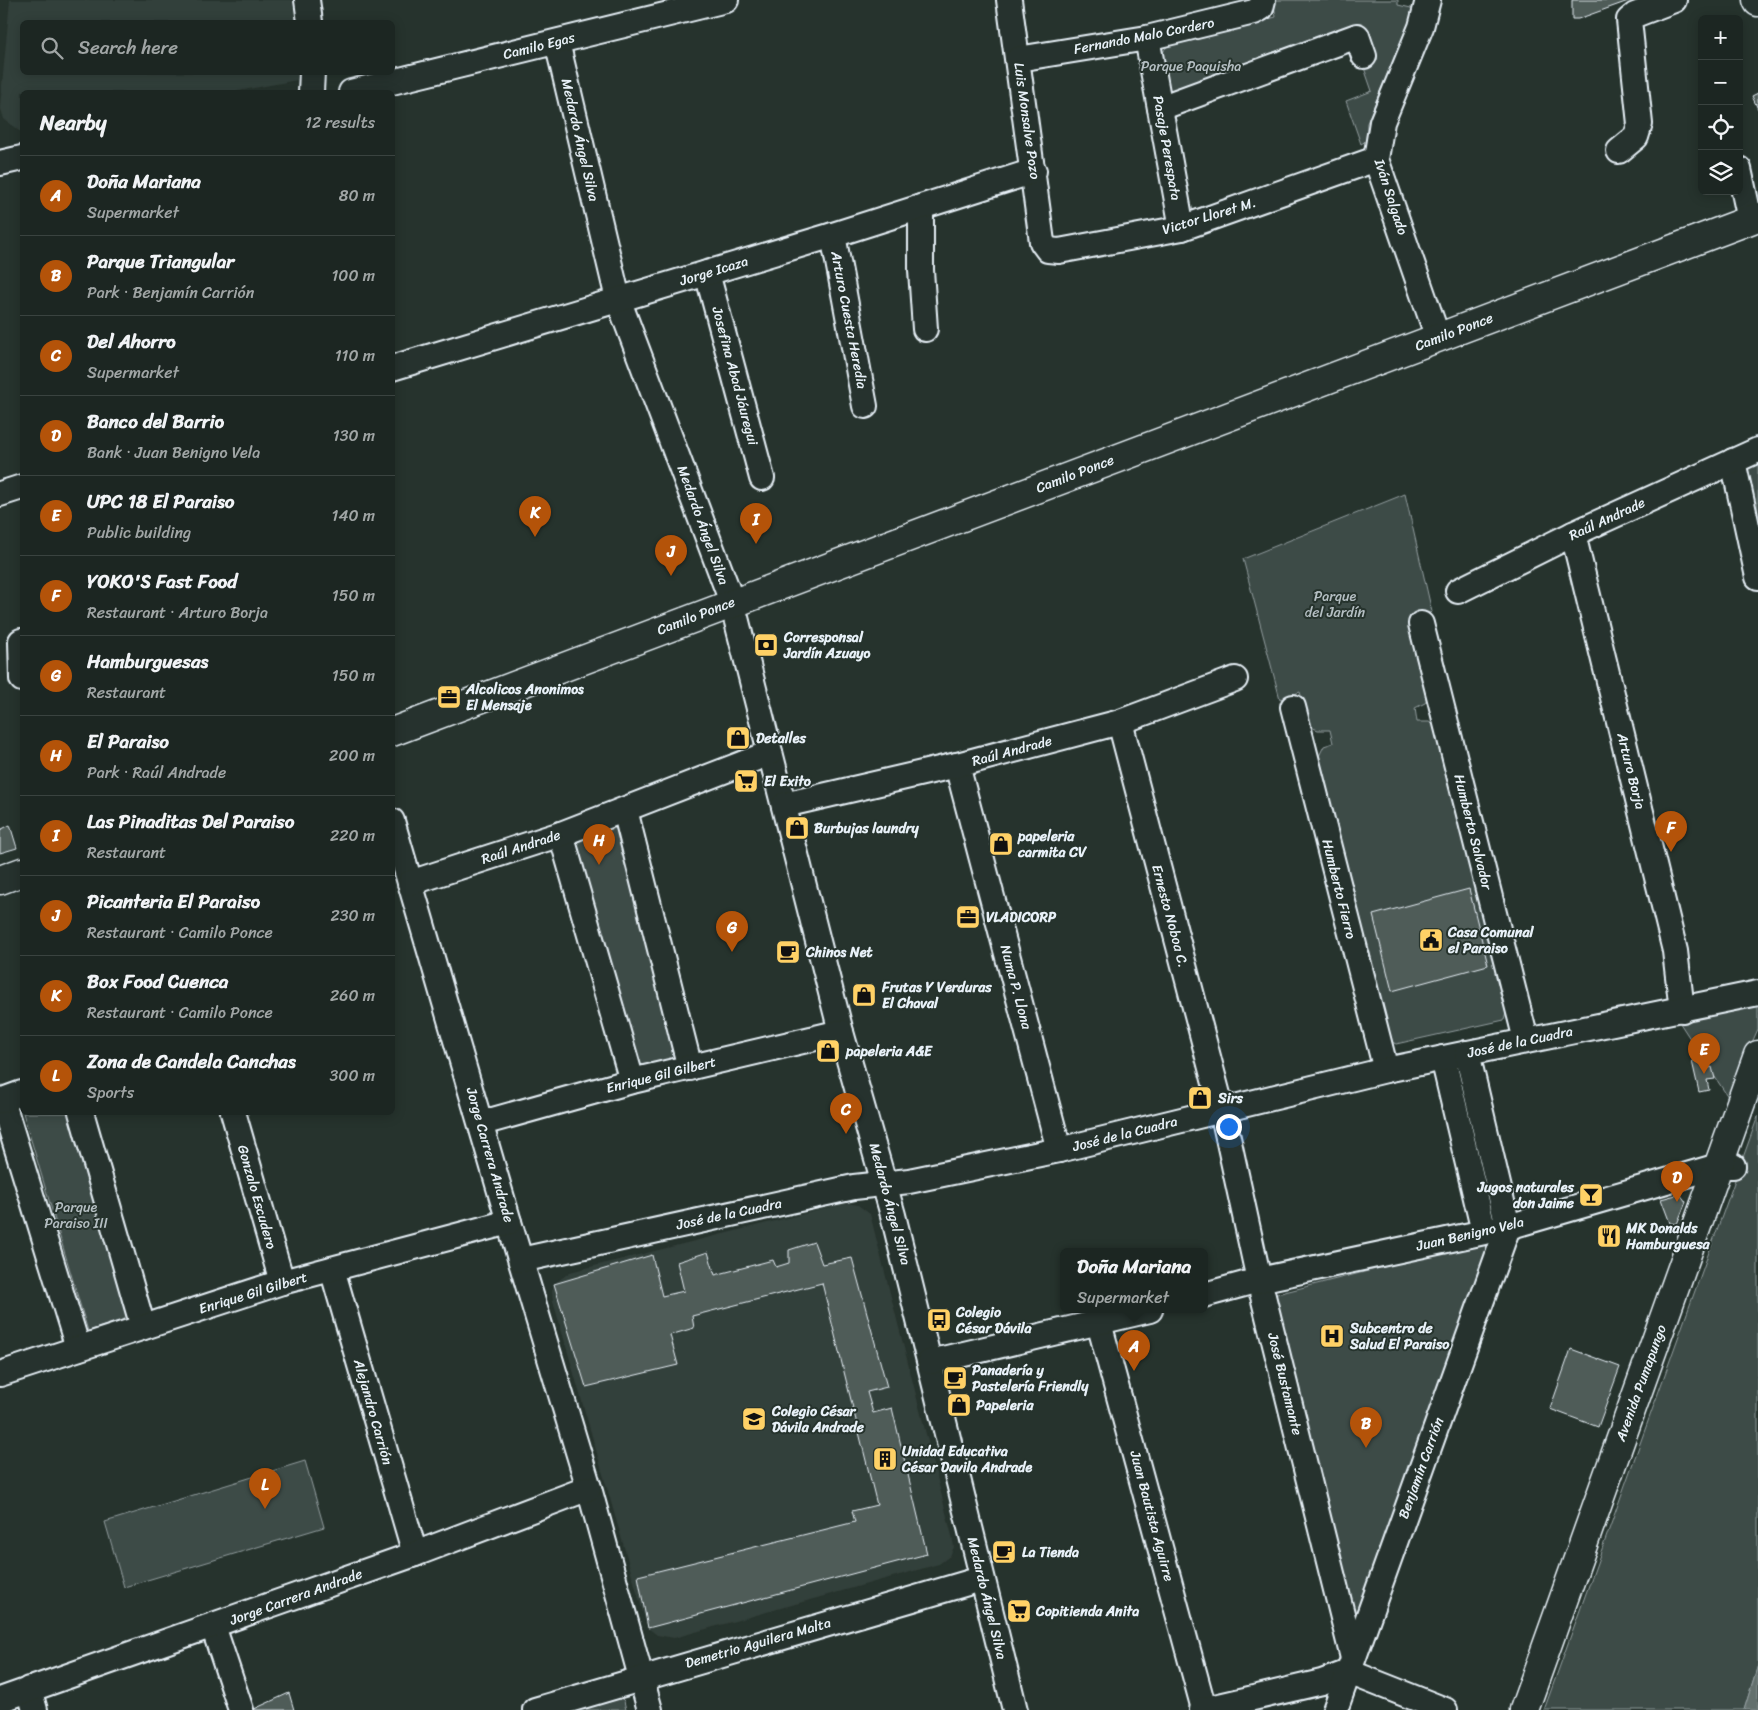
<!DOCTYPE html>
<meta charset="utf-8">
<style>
body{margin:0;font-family:Sriracha,sans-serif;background:#29322f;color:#f1f3f6}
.controls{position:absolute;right:15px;top:15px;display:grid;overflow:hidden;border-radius:8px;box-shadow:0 2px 12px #0003}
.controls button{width:45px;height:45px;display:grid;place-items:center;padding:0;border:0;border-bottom:1px solid #3a4340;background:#1c2622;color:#f1f3f6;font:25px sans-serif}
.you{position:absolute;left:1228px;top:1126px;width:18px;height:18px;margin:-12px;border:4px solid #fff;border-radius:50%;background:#1a73e8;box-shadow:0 0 0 8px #1a73e833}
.badge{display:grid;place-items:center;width:32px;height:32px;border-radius:50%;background:#b45309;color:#fff;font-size:16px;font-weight:700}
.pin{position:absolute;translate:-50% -41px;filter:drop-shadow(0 1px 2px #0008)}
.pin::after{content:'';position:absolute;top:26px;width:18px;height:15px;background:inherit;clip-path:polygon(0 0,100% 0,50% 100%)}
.popup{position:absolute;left:1060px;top:1248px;width:148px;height:65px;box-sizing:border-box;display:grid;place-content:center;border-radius:8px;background:#1c2622;filter:drop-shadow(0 1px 4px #0005);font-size:16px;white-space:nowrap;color:#a0a5a5}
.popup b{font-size:19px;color:#f1f3f6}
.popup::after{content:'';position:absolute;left:50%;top:100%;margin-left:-10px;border:10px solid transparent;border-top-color:#1c2622}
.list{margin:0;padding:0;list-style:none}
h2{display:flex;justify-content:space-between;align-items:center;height:65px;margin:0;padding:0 20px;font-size:21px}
h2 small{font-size:16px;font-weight:400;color:#a0a5a5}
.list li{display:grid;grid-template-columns:32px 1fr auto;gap:15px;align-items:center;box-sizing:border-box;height:80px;padding:0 20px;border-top:1px solid #3a4340}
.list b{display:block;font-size:19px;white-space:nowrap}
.list p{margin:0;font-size:16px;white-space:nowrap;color:#a0a5a5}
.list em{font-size:16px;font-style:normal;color:#a0a5a5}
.icon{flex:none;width:28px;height:28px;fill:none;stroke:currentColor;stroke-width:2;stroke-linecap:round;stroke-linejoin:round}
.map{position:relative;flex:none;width:1758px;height:1710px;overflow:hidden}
.search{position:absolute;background:#1c2622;box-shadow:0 2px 12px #0003;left:20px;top:20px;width:375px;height:55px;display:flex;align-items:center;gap:12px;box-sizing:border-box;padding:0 18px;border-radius:8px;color:#a0a5a5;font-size:19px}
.panel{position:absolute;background:#1c2622;box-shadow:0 2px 12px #0003;left:20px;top:90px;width:375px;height:1025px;border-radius:8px}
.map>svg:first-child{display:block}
</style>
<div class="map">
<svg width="1758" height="1710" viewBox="0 0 1758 1710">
<rect width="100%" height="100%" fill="#26332d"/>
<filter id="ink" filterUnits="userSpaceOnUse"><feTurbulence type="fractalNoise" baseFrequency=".02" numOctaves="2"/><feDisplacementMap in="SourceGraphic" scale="10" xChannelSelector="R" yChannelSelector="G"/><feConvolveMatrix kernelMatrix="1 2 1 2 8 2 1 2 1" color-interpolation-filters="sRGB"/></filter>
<g filter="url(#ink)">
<g fill="#333f3a">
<polygon points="10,0 292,0 296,22 22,22 22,72 298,73 297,80 233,92 22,92 22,131 19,131 4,119 0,106"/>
<polygon points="847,1203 858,1205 870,1214 952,1536 954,1547 950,1556 939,1564 674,1638 657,1635 648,1628 643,1613 553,1301 552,1291 554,1284 570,1272"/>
</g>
<g fill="#3e4b47" stroke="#939ea0">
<path d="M 1273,0 L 1398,0 L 1398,5 L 1411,8 L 1413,12 L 1367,123 L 1366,141 L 1361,144 L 1346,101 L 1372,91 L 1362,62 L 1369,58 L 1357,24 L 1268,54 L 1269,67 L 1168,101 C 1165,85 1154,55 1169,45 L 1276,17 Z"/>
<polygon points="1758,460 1758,516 1746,466"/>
<polygon points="1405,494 1432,612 1410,619 1429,696 1425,703 1415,708 1417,722 1429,722 1436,726 1507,1010 1504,1020 1396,1044 1388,1040 1319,756 1324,746 1333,743 1330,730 1318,730 1311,727 1300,692 1280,699 1243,559"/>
<polygon points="609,827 615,828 622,838 674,1057 673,1060 640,1068 575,845 578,838"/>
<polygon points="1758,999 1758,1029 1728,1097 1674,1014"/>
<polygon points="23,1113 68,1113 129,1318 88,1331"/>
<polygon points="1758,1116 1758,1665 1744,1710 1544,1710"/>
<polygon points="1491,1240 1359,1613 1356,1614 1350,1612 1273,1295"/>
<polygon points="305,1461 324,1527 124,1587 105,1522"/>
<polygon points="620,1697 624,1701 626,1710 557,1710"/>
</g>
<polygon fill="#636f6d" stroke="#98a3a5" points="1758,1665 1758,1710 1744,1710"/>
<g fill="#505c59" stroke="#e8f1f8">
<polygon points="1572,0 1631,0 1578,19 1572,19"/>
<polygon points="1758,93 1758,109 1752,96"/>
<polygon points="10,825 17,848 0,853 0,830"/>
<polygon points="1469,889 1488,965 1392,991 1373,915"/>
<polygon points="1703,1058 1705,1069 1712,1067 1715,1079 1707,1080 1709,1090 1699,1092 1692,1061"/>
<polygon points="1680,1194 1686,1202 1677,1224 1670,1223 1661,1199"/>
<polygon points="814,1242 822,1264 852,1258 887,1387 867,1392 873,1413 892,1408 927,1554 648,1628 638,1576 855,1522 852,1511 877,1505 822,1283 692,1316 694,1328 670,1335 678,1365 586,1387 554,1284 652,1255 662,1296 684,1291 677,1262 708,1252 715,1275 773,1260 776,1267 789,1263 789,1250"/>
<polygon points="1571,1349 1620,1367 1598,1427 1550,1409"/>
<polygon points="289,1693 294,1710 252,1710"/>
</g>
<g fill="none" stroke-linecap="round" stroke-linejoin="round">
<defs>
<g id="street">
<polyline points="307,0 310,22"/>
<polyline points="1009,0 1042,242 1048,250 1059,251 1182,228 1376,159"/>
<polyline points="1428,0 1421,27 1382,122 1376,159 1438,338"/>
<polyline points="1147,38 1182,228"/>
<polyline points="557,42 618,299 732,602 841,1032 893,1215 1015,1710"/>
<polyline points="1018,59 1147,38 1254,12 1261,8 1263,0"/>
<polyline points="311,92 312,72"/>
<polyline points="351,92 726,0"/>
<polyline points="1160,108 1357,36 1364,56"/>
<polyline points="1619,151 1636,137 1640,124 1629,20 1635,15 1674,0"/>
<polyline points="0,163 22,158"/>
<polyline points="1739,169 1750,220"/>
<polyline points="921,207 921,270 925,329"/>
<polyline points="833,235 865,406"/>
<polyline points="707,273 762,478"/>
<polyline points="392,368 833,235 1034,171"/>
<polyline points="1733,461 1758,577"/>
<polyline points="0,494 22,487"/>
<polyline points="1573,534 1675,951 1682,1010"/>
<polyline points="1458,591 1573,534 1758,450"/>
<polyline points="1421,624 1526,1040"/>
<polyline points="21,641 22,679"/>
<polyline points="1293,707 1386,1070"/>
<polyline points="1120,722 1222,1110 1259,1280 1353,1658"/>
<polyline points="957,765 1059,1150"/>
<polyline points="784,805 957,765 1120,722 1235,679"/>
<polyline points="625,810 690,1068"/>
<polyline points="392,821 509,1222 589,1488 650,1710"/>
<polyline points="561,834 632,1081"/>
<polyline points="410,883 561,834 770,753"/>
<polyline points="1443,1058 1484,1232"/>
<polyline points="2,1100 78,1348"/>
<polyline points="0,1101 22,1093"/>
<polyline points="81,1112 143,1327"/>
<polyline points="233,1112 282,1282"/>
<polyline points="482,1123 632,1081 841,1032"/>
<polyline points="521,1260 854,1187 909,1181 1059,1150 1386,1070 1758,993"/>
<polyline points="332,1269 415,1554"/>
<polyline points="1204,1295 1259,1280 1508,1227 1718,1166 1733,1166"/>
<polyline points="1099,1323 1204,1709"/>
<polyline points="930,1362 1150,1310"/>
<polyline points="0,1374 282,1282 509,1222"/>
<polyline points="213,1626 241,1710"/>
<polyline points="29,1689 35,1710"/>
<polyline points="0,1700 415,1554 589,1488"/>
<polyline points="535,1710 981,1579"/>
<polyline points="1202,1710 1322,1682 1349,1672 1445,1710"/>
<polyline points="1335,1710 1508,1227 1467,1053"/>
</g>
<g id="secondary">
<polyline points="1757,0 1758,2"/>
<polyline points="392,732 1758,217"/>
<polyline points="0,880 22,872"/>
<polyline points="1524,1710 1758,1055"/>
</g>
</defs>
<use href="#street" stroke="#e8f1f8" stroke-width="28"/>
<use href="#secondary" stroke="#e8f1f8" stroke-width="31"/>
<use href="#street" stroke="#26332d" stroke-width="24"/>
<use href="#secondary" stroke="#26332d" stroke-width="28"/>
</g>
</g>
<defs>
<symbol id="bank-square" viewBox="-11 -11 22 22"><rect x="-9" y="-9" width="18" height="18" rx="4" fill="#ffd166" stroke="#26332d"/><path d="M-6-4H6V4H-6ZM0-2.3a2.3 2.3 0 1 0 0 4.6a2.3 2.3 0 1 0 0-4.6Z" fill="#111"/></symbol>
<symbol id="office-square" viewBox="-11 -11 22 22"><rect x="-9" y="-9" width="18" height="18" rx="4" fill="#ffd166" stroke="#26332d"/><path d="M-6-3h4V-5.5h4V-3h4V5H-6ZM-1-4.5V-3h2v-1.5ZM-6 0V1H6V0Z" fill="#111"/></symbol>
<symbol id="shop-square" viewBox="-11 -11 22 22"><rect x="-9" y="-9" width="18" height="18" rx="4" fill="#ffd166" stroke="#26332d"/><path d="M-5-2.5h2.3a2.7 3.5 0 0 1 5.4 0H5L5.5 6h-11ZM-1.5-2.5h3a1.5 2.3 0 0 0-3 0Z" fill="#111"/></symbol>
<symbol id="supermarket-square" viewBox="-11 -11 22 22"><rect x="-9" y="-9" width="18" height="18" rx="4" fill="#ffd166" stroke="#26332d"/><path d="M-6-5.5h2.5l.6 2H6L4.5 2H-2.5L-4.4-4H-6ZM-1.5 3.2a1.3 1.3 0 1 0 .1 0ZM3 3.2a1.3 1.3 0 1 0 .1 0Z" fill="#111"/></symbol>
<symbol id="civic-square" viewBox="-11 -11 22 22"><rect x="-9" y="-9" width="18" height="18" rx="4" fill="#ffd166" stroke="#26332d"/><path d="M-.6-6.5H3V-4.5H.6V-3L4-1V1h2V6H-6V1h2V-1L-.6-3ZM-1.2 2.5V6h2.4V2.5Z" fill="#111"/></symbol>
<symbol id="cafe-square" viewBox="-11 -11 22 22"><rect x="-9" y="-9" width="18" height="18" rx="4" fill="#ffd166" stroke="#26332d"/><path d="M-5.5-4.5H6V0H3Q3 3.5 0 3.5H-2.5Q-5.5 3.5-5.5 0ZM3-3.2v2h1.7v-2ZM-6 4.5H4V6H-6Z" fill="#111"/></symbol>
<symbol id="bar-square" viewBox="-11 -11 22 22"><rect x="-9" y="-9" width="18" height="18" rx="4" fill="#ffd166" stroke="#26332d"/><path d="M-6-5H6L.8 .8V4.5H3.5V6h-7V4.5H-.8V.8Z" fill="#111"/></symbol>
<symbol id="restaurant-square" viewBox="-11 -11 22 22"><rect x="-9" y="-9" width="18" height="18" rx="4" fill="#ffd166" stroke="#26332d"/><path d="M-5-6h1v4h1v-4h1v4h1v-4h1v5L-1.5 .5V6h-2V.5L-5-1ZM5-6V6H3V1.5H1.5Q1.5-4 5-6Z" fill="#111"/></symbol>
<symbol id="bus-square" viewBox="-11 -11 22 22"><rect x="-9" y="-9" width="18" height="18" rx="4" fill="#ffd166" stroke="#26332d"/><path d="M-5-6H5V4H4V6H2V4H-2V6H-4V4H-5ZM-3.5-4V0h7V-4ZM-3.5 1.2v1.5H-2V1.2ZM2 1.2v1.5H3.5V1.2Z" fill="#111"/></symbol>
<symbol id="hospital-square" viewBox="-11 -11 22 22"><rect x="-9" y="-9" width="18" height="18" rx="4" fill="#ffd166" stroke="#26332d"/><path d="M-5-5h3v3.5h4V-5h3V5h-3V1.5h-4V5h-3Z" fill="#111"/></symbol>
<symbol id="school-square" viewBox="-11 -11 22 22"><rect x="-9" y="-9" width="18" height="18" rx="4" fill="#ffd166" stroke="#26332d"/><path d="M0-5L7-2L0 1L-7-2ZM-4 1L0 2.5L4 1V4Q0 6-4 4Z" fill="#111"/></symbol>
<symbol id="building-square" viewBox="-11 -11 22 22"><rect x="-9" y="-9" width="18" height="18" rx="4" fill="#ffd166" stroke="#26332d"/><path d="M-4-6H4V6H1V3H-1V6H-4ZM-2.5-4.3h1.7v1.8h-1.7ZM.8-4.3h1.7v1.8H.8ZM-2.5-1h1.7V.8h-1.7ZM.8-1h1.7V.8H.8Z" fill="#111"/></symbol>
</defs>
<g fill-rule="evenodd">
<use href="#bank-square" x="752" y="631" width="28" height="28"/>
<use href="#office-square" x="435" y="683" width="28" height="28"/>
<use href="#shop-square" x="724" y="724" width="28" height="28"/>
<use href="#supermarket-square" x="732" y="767" width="28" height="28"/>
<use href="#shop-square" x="783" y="814" width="28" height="28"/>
<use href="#shop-square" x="987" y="830" width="28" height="28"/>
<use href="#office-square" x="954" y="903" width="28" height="28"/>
<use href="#civic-square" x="1417" y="926" width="28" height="28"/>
<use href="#cafe-square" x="774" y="938" width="28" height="28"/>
<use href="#shop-square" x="850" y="981" width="28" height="28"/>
<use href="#shop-square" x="814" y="1037" width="28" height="28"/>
<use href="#shop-square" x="1186" y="1084" width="28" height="28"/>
<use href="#bar-square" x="1577" y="1181" width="28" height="28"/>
<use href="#restaurant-square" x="1595" y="1222" width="28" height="28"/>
<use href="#bus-square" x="925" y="1306" width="28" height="28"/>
<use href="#hospital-square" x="1318" y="1322" width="28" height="28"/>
<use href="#cafe-square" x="941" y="1364" width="28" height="28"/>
<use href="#shop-square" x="945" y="1391" width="28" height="28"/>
<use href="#school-square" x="740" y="1405" width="28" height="28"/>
<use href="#building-square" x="871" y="1445" width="28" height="28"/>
<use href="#cafe-square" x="990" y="1538" width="28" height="28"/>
<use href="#supermarket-square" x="1005" y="1597" width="28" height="28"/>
</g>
<g text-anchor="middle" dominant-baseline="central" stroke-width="4" stroke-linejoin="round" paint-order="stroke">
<g font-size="14" fill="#e8f1f8" stroke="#26332d">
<text transform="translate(1144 36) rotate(-11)">Fernando Malo Cordero</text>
<text transform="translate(539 46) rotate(-14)">Camilo Egas</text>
<text transform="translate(1027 121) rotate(82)">Luis Monsalve Pozo</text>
<text transform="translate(580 140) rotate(77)">Medardo Ángel Silva</text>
<text transform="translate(1167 148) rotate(80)">Pasaje Perespata</text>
<text transform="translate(1391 197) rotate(72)">Iván Salgado</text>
<text transform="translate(1209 216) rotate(-17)">Victor Lloret M.</text>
<text transform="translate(714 271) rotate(-17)">Jorge Icaza</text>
<text transform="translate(849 320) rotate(79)">Arturo Cuesta Heredia</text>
<text transform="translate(1454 332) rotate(-21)">Camilo Ponce</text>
<text transform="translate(735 376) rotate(75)">Josefina Abad Jáuregui</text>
<text transform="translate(1075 474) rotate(-21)">Camilo Ponce</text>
<text transform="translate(1607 519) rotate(-25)">Raúl Andrade</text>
<text transform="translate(703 525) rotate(70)">Medardo Ángel Silva</text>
<text transform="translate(696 616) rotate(-21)">Camilo Ponce</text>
<text transform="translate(1012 751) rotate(-15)">Raúl Andrade</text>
<text transform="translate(1631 771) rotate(76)">Arturo Borja</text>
<text transform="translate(1473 832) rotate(76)">Humberto Salvador</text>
<text transform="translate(521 847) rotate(-18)">Raúl Andrade</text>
<text transform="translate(1339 889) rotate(76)">Humberto Fierro</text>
<text transform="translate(1170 916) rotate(75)">Ernesto Noboa C.</text>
<text transform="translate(1016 987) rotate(75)">Numa P. Llona</text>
<text transform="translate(1520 1042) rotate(-12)">José de la Cuadra</text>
<text transform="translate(661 1075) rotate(-14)">Enrique Gil Gilbert</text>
<text transform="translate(1125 1134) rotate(-14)">José de la Cuadra</text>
<text transform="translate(490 1155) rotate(74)">Jorge Carrera Andrade</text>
<text transform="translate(257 1197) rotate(74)">Gonzalo Escudero</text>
<text transform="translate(890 1204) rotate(75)">Medardo Ángel Silva</text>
<text transform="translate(729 1214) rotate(-12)">José de la Cuadra</text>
<text transform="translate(1470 1234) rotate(-13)">Juan Benigno Vela</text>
<text transform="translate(253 1293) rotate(-17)">Enrique Gil Gilbert</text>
<text transform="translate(1641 1383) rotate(-70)">Avenida Pumapungo</text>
<text transform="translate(1285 1384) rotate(76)">José Bustamante</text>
<text transform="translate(373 1412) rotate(74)">Alejandro Carrión</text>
<text transform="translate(1421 1468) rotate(-70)">Benjamín Carrión</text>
<text transform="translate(1152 1516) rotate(75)">Juan Bautista Aguirre</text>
<text transform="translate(296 1597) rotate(-20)">Jorge Carrera Andrade</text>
<text transform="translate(987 1598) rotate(76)">Medardo Ángel Silva</text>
<text transform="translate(758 1643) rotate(-16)">Demetrio Aguilera Malta</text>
</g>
<g font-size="14" fill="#b5bfc3" stroke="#26332d">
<text x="1191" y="66">Parque Paquisha</text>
<text x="1335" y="596">Parque<tspan x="1335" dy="16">del Jardín</tspan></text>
<text x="76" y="1207">Parque<tspan x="76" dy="16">Paraiso III</tspan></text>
</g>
<g font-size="14" font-weight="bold" fill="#e8f1f8" stroke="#26332d" text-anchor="start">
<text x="784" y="637">Corresponsal<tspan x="784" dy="16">Jardín Azuayo</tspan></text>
<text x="466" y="689">Alcolicos Anonimos<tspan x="466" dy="16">El Mensaje</tspan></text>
<text x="756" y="738">Detalles</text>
<text x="764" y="781">El Exito</text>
<text x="814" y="828">Burbujas laundry</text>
<text x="1018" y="836">papeleria<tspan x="1018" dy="16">carmita CV</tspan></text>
<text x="986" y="917">VLADICORP</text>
<text x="1448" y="932">Casa Comunal<tspan x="1448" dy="16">el Paraiso</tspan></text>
<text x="806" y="952">Chinos Net</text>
<text x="882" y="987">Frutas Y Verduras<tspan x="882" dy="16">El Chaval</tspan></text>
<text x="846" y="1051">papeleria A&amp;E</text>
<text x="1218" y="1098">Sirs</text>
<text x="1574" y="1187" text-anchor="end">Jugos naturales<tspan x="1574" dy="16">don Jaime</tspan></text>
<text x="1626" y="1228">MK Donalds<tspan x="1626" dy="16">Hamburguesa</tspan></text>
<text x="956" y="1312">Colegio<tspan x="956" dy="16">César Dávila</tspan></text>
<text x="1350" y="1328">Subcentro de<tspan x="1350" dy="16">Salud El Paraiso</tspan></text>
<text x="972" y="1370">Panadería y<tspan x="972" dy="16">Pastelería Friendly</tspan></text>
<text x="976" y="1405">Papeleria</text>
<text x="772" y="1411">Colegio César<tspan x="772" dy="16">Dávila Andrade</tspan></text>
<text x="902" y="1451">Unidad Educativa<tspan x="902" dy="16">César Davila Andrade</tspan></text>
<text x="1022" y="1552">La Tienda</text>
<text x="1036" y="1611">Copitienda Anita</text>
</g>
</g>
</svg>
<div class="controls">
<button>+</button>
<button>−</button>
<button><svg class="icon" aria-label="locate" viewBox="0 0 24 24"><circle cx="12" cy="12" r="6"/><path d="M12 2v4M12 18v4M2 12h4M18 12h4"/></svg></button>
<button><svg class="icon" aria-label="layers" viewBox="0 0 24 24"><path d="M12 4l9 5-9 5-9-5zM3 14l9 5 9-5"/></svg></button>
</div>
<div class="you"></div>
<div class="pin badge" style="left:1134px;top:1371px">A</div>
<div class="popup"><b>Doña Mariana</b>Supermarket</div>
<div class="pin badge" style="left:1366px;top:1448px">B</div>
<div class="pin badge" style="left:846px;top:1134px">C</div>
<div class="pin badge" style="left:1677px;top:1202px">D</div>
<div class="pin badge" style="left:1704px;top:1074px">E</div>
<div class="pin badge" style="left:1671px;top:852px">F</div>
<div class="pin badge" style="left:732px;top:952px">G</div>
<div class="pin badge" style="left:599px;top:865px">H</div>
<div class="pin badge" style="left:756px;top:544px">I</div>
<div class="pin badge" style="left:671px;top:576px">J</div>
<div class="pin badge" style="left:535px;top:537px">K</div>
<div class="pin badge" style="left:265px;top:1509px">L</div>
<div class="search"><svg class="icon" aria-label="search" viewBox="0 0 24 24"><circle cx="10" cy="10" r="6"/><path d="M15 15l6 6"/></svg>Search here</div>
<section class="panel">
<h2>Nearby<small>12 results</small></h2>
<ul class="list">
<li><span class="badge">A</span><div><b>Doña Mariana</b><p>Supermarket</p></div><em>80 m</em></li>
<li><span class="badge">B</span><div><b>Parque Triangular</b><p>Park · Benjamín Carrión</p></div><em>100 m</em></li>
<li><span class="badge">C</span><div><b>Del Ahorro</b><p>Supermarket</p></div><em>110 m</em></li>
<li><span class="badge">D</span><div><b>Banco del Barrio</b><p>Bank · Juan Benigno Vela</p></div><em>130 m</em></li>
<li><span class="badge">E</span><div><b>UPC 18 El Paraiso</b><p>Public building</p></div><em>140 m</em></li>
<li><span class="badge">F</span><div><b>YOKO'S Fast Food</b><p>Restaurant · Arturo Borja</p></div><em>150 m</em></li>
<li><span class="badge">G</span><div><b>Hamburguesas</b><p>Restaurant</p></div><em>150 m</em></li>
<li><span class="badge">H</span><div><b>El Paraiso</b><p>Park · Raúl Andrade</p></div><em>200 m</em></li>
<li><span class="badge">I</span><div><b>Las Pinaditas Del Paraiso</b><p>Restaurant</p></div><em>220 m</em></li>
<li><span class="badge">J</span><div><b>Picanteria El Paraiso</b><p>Restaurant · Camilo Ponce</p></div><em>230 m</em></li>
<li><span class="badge">K</span><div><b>Box Food Cuenca</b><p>Restaurant · Camilo Ponce</p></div><em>260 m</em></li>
<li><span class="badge">L</span><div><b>Zona de Candela Canchas</b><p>Sports</p></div><em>300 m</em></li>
</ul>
</section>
</div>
